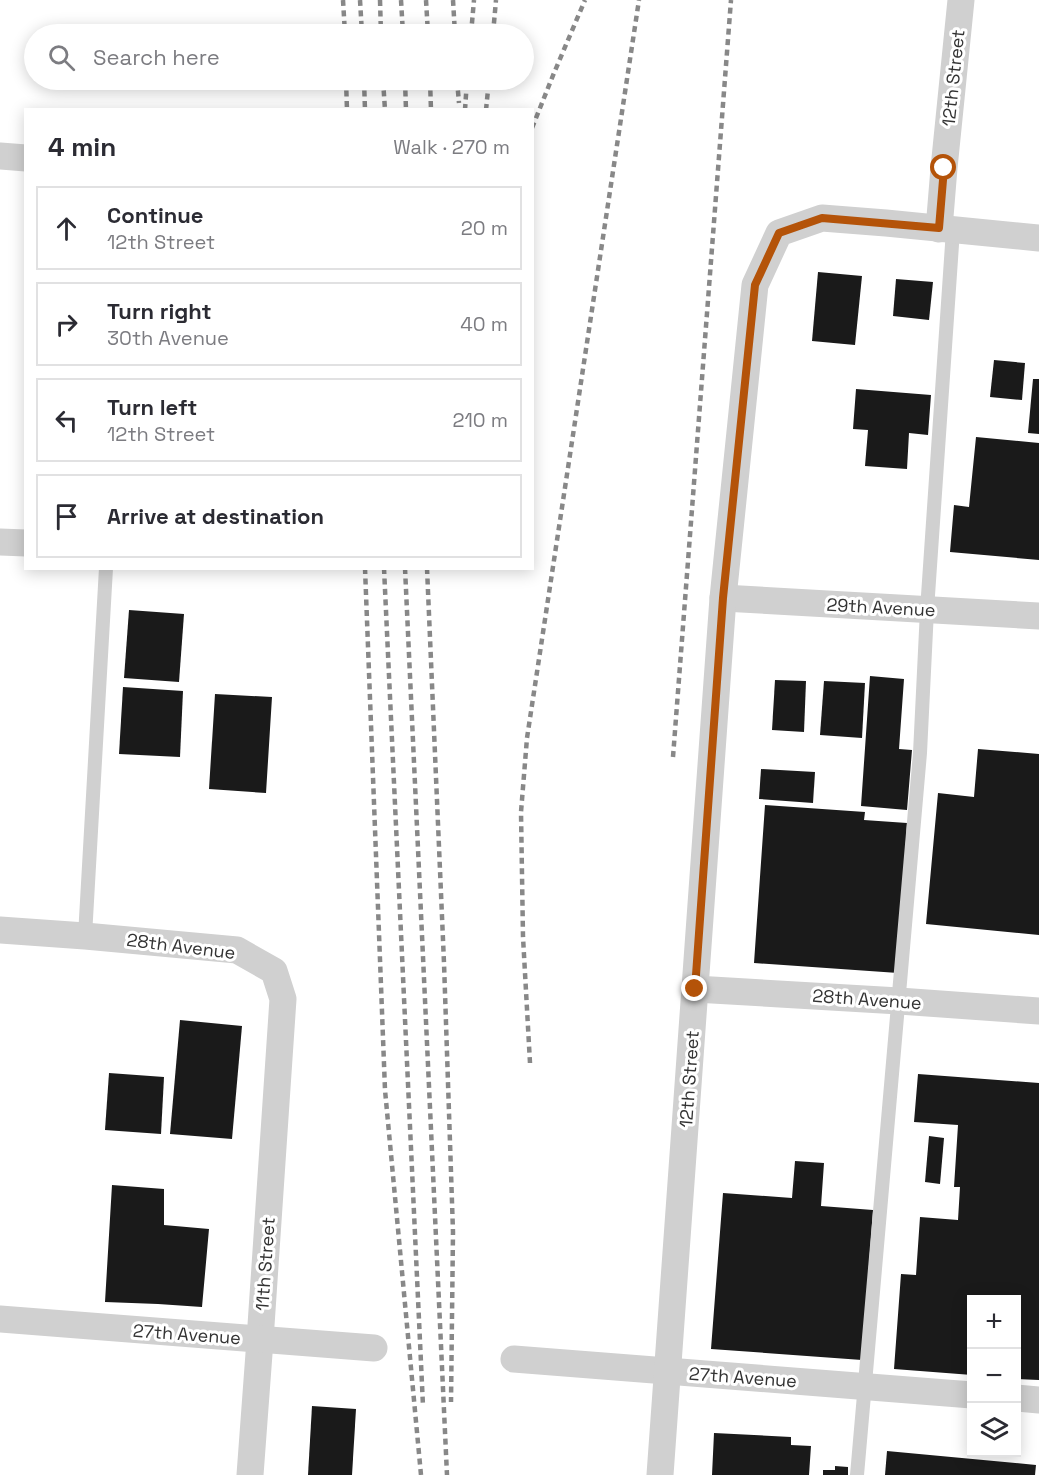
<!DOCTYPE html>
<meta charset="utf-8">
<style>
body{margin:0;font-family:"Space Grotesk",sans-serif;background:#f2f2f3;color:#2b2b33}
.controls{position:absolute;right:18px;bottom:18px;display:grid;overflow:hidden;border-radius:0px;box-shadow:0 3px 15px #0003}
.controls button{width:54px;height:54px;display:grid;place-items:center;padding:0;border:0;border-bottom:2px solid #e1e1e2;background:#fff;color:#2b2b33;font:30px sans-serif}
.stop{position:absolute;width:18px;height:18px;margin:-14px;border:4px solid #b45309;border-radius:50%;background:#fff}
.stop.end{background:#b45309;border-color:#fff;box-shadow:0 2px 6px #0008}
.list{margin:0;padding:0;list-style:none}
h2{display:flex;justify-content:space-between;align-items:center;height:78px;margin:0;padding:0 24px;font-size:26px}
h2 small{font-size:20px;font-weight:400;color:#7c7c81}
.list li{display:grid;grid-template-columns:39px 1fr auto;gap:18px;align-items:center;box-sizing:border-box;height:84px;margin:0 12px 12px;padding:0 12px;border:2px solid #e1e1e2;border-radius:0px}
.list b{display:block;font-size:22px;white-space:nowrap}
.list p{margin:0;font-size:20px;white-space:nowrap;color:#7c7c81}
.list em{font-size:20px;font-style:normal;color:#7c7c81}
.icon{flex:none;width:33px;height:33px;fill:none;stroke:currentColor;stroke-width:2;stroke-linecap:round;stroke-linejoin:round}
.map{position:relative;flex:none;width:1039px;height:1475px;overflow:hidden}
.search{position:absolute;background:#fff;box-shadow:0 3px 15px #0003;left:24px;top:24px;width:510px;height:66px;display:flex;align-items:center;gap:15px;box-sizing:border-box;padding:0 21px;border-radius:33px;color:#7c7c81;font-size:22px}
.panel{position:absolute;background:#fff;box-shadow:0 3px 15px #0003;left:24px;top:108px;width:510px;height:462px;border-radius:0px}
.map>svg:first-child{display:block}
</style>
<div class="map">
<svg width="1039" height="1475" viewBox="0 0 1039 1475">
<rect width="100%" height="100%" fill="#fff"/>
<g fill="#1a1a1a">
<polygon points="818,272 862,276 855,345 812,341"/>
<polygon points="896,279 933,282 929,320 893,316"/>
<polygon points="994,360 1025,363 1022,400 990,397"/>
<polygon points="1033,379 1039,379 1039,434 1028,433"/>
<polygon points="856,389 931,395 928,435 909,433 907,469 865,466 868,430 853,429"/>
<polygon points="976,437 1039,443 1039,560 950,552 954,505 969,507"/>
<polygon points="129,610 184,614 179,682 124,678"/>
<polygon points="870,676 904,679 899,749 912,750 907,810 861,806"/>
<polygon points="775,680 806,681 804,732 772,730"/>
<polygon points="824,681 865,683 862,738 820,735"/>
<polygon points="123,687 183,691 180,757 119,754"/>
<polygon points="215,694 272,697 266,793 209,789"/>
<polygon points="978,749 1039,754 1039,935 926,924 938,793 974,797"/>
<polygon points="761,769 815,772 813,803 759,799"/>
<polygon points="765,805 865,812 864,820 907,823 898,973 754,963"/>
<polygon points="180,1020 242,1026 232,1139 170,1134"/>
<polygon points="109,1073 164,1077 161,1134 105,1130"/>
<polygon points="918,1074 1039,1083 1039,1380 1016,1379 1016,1300 972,1300 972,1375 894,1369 901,1274 916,1275 920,1217 958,1220 960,1187 954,1187 958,1125 914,1122"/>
<polygon points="929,1136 944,1138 940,1184 925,1182"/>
<polygon points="795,1161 824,1163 821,1206 873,1210 862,1360 711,1349 723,1193 792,1198"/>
<polygon points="112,1185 164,1189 164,1225 209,1229 202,1307 158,1304 105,1302"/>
<polygon points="312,1406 356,1409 352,1475 308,1475"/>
<polygon points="714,1433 791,1437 791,1445 811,1446 809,1475 712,1475"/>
<polygon points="887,1451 1036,1465 1035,1475 885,1475"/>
<polygon points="835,1466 848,1467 848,1475 823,1475 823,1470 835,1470"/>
</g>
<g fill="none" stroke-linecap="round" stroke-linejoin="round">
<g stroke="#d0d0d0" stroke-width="14">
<polyline points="85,936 106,568"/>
<polyline points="857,1475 920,753 927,610 953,230"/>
</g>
<g stroke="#d0d0d0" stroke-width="27">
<polyline points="0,156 26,158"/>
<polyline points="939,229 944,168 961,0"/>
<polyline points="0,542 26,543"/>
<polyline points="723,598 1039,616"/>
<polyline points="0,930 85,936 237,950 274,971 283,999 260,1340 250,1475"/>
<polyline points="695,989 899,1001 1039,1011"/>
<polyline points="0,1319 374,1348"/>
<polyline points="514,1359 972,1395"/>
<polyline points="1016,1398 1039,1400"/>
<polyline points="660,1475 723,598 755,285 779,233 822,218 886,223 1039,238"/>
</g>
<g stroke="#888" stroke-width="4.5" stroke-dasharray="6 4.5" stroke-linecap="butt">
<polyline points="343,0 345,34"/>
<polyline points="360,0 362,34"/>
<polyline points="380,0 381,34"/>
<polyline points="401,0 403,34"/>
<polyline points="426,0 428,34"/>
<polyline points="453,0 455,34"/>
<polyline points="471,34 474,0"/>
<polyline points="493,34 496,0"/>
<polyline points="346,80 347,110"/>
<polyline points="364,80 365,110"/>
<polyline points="383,80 385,110"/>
<polyline points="405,80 406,110"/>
<polyline points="430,80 431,110"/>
<polyline points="457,80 459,103"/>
<polyline points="465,110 467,80"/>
<polyline points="486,110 489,80"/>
<polyline points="532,128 554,73 585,0"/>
<polyline points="365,568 385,1090 421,1475"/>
<polyline points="384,568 423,1406"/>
<polyline points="405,568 447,1475"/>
<polyline points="427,568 444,963 453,1232 451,1402"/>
<polyline points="673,757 731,0"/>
<polyline points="530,1063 523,937 521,812 527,738 639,0"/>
</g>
</g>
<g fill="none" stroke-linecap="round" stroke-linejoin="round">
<polyline stroke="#b45309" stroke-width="8" points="695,989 723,598 755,285 779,233 822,218 939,228 944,168"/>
</g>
<g text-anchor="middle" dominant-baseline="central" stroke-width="6" stroke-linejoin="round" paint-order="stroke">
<g font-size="18" fill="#333" stroke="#fff">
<text transform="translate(953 78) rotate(-84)">12th Street</text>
<text transform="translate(881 607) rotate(3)">29th Avenue</text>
<text transform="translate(181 946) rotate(7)">28th Avenue</text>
<text transform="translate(867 999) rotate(4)">28th Avenue</text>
<text transform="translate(689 1079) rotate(-86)">12th Street</text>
<text transform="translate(265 1264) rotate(-86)">11th Street</text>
<text transform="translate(187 1334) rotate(4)">27th Avenue</text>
<text transform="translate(743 1377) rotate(4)">27th Avenue</text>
</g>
</g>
</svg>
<div class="controls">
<button>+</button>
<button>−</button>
<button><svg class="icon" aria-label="layers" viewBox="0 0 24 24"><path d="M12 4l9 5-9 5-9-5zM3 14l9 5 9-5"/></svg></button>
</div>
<div class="stop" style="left:944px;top:168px"></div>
<div class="stop end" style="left:695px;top:989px"></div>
<div class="search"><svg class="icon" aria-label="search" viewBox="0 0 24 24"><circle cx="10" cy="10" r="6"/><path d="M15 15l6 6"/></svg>Search here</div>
<section class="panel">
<h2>4 min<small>Walk · 270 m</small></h2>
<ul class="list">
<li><svg class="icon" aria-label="ahead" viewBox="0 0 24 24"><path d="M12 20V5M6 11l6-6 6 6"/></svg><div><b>Continue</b><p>12th Street</p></div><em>20 m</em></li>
<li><svg class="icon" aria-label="right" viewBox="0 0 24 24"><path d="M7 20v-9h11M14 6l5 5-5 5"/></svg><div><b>Turn right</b><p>30th Avenue</p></div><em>40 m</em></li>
<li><svg class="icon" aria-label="left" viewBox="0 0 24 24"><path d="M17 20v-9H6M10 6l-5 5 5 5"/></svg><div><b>Turn left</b><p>12th Street</p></div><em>210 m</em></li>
<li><svg class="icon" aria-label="arrive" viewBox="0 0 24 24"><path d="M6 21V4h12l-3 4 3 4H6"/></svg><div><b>Arrive at destination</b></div></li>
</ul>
</section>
</div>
